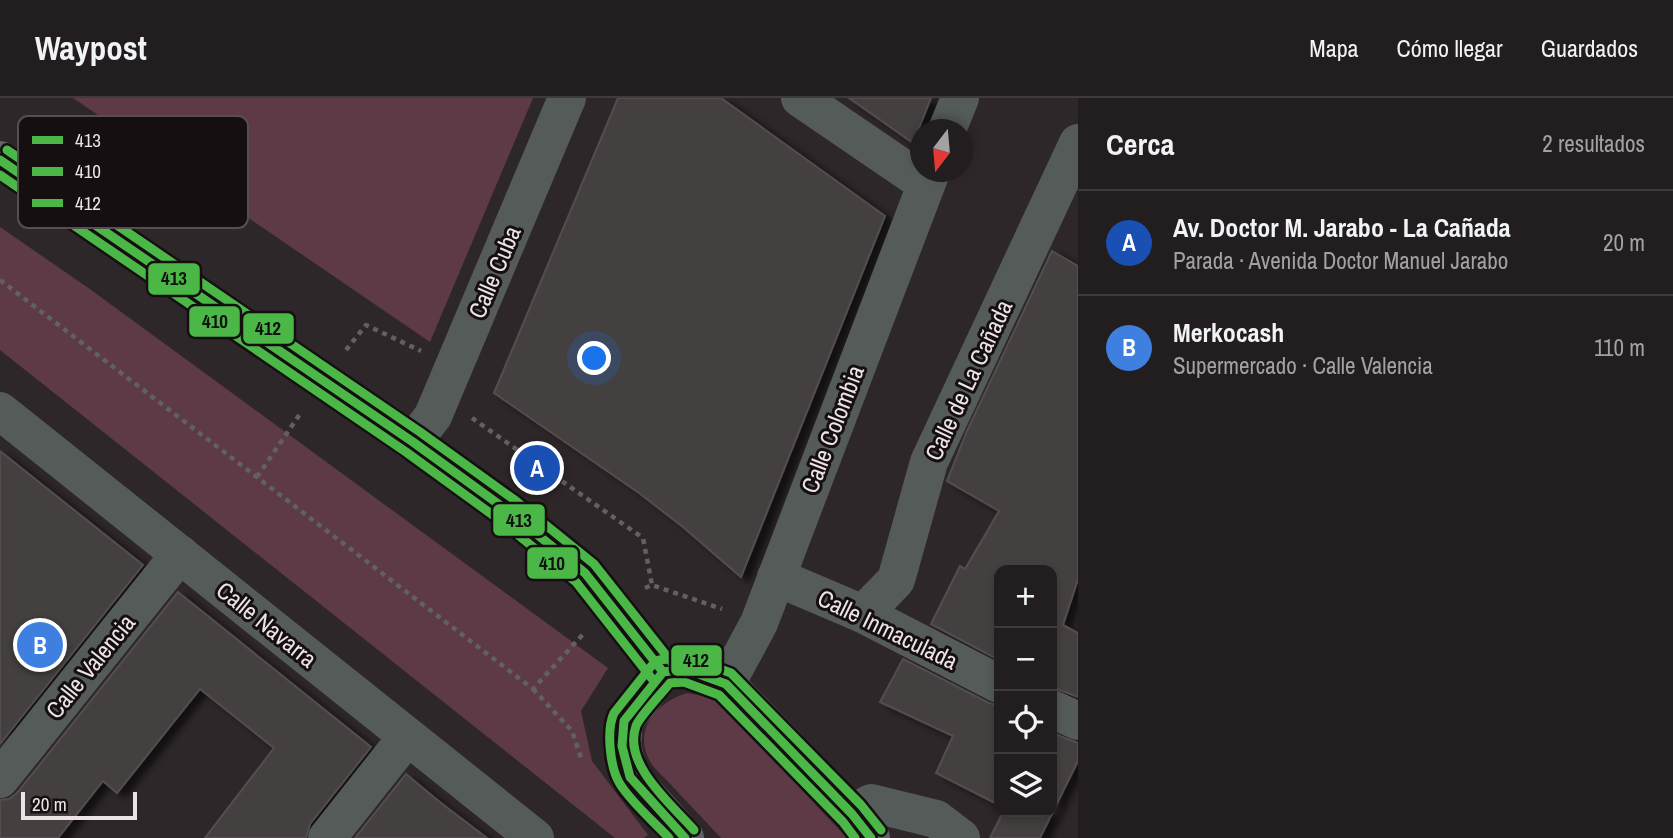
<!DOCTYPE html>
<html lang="es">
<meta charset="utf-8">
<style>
body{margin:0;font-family:"Archivo Narrow",sans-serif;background:#2e2a2c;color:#f1f3f6}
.controls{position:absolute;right:21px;bottom:21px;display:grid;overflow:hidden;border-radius:14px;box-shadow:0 4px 10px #0003}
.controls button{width:63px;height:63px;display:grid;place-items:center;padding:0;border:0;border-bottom:2px solid #3f3b3d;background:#221d1f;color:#f1f3f6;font:35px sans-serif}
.compass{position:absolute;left:910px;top:21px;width:63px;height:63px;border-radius:50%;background:#221d1f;box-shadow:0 4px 10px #0003;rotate:196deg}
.scale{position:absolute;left:21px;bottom:18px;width:116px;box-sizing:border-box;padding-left:7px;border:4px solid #ece3e6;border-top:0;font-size:19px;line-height:24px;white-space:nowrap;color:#ece3e6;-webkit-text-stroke:5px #150f11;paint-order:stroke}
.you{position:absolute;left:595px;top:261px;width:24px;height:24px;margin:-18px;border:5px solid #fff;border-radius:50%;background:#1a73e8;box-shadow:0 0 0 10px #1a73e833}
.badge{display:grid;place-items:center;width:46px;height:46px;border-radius:50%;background:#aaa1a4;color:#fff;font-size:23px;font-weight:700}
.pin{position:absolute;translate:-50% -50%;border:4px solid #fff;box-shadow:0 2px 7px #0006}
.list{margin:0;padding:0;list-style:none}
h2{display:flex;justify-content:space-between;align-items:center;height:91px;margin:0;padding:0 28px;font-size:30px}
h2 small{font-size:23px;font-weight:400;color:#a2a2a4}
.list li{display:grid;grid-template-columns:46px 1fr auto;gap:21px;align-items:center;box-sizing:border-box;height:105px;padding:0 28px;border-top:2px solid #3f3b3d}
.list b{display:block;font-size:26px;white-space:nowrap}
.list p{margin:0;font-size:23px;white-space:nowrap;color:#a2a2a4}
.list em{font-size:23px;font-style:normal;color:#a2a2a4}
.icon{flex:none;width:38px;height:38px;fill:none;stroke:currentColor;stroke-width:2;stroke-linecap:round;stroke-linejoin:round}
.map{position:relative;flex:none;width:1078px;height:740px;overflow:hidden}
header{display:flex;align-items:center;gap:42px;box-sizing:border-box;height:98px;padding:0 35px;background:#221d1f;border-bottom:2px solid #3f3b3d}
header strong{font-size:33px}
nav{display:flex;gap:38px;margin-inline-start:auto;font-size:24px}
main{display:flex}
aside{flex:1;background:#221d1f}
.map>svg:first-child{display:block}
</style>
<header>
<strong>Waypost</strong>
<nav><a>Mapa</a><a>Cómo llegar</a><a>Guardados</a></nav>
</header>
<main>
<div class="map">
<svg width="1078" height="740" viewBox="0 0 1078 740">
<defs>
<filter id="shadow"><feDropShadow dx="8" dy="4.5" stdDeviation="3.5" flood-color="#0009"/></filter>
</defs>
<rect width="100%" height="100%" fill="#2e2729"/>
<g fill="#5e3a47">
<polygon points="73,0 533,0 430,244"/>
<polygon points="0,129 87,189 608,570 581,613 592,663 648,737 644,740 615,740 0,252"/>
<path d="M 687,595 L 709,599 L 721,606 L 847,740 L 721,740 C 705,723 689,706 673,689 C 666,681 656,673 651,665 C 631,632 657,604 687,595 Z"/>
</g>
<g fill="#453f41" stroke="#534e50" stroke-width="2" filter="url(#shadow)">
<polygon points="618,0 721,0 885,118 741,479 683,429 639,395 494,295"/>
<polygon points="849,0 931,0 913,45"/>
<polygon points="1052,153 1078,168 1078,481 1063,527 1078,535 1078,599 1052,589 1052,472 999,472 999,562 931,526 960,468 965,471 999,413 947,383 967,333"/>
<polygon points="0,353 143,467 0,646"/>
<polygon points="178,494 371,649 310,726 306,740 205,740 274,650 200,591 117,695 103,683 58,740 0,740 0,702 9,701 17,695"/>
<polygon points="903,561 989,605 999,608 999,707 936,675 953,638 880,604"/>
<polygon points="1052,635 1078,645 1078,663 1040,740 990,740 1003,714 1052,714"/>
<polygon points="406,676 441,705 487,740 355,740"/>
</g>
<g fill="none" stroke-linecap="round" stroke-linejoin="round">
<g stroke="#606262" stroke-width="4.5" stroke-dasharray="5 5" stroke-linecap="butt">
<polyline points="0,182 533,591 585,534"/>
<polyline points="346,252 366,227 421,253"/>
<polyline points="472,320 643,440 652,487"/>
<polyline points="257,379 302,313"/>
<polyline points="645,490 652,487 722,511"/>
<polyline points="533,591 572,633 582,663"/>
</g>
<g stroke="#545b59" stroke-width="38">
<polyline points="800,0 926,86"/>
<polyline points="947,32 960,0"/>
<polyline points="0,313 535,740"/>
<polyline points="413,344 433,318 567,0"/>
<polyline points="776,479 863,516 999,586"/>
<polyline points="863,516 896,482 929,364 1078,45"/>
<polyline points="726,586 759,525 931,74"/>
<polyline points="1052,611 1078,623"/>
<polyline points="0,681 180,456"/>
<polyline points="852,716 871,705 936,721 961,740"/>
<polyline points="327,740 407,639"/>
</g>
<g stroke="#5e6664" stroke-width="38">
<polyline points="0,62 413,344 508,413 585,475 663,574"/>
<polyline points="685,740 630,679 622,648 624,623 663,574 685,571 726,586 852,716 871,740"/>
</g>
<defs>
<g id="bus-1">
<polyline points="0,62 413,344 508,413 585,475 663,574"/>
<polyline points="685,740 630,679 622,648 624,623 663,574 685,571 726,586 852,716 871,740"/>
</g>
<g id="bus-2">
<polyline points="0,77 406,354 501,423 576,484 653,582"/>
<path d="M 694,732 C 672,707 622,666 636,628 C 640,618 662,595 670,585 L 684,584 L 719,597 L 843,724 L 855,740"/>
</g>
<g id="bus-3">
<polyline points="7,52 420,334 516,403 594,466 673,566"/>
<path d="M 669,740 C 654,724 631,704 620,686 C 610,670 606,632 614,615 L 653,566 L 659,562 L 687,559 L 731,575 L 861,707 L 881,732"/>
</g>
</defs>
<use href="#bus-1" stroke="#150f11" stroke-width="14"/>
<use href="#bus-2" stroke="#150f11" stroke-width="14"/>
<use href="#bus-3" stroke="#150f11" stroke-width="14"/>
<use href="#bus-1" stroke="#4ab747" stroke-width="9"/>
<use href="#bus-2" stroke="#4ab747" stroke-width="9"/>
<use href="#bus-3" stroke="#4ab747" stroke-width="9"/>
</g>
<g text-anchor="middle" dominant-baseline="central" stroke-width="6" stroke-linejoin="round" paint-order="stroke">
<g font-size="24" fill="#ece3e6" stroke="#150f11">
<text transform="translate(494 174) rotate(-67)">Calle Cuba</text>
<text transform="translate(968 282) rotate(-65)">Calle de La Cañada</text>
<text transform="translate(832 331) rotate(-69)">Calle Colombia</text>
<text transform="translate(267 526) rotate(39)">Calle Navarra</text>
<text transform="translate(888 531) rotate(26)">Calle Inmaculada</text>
<text transform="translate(90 568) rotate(-51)">Calle Valencia</text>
</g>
</g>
<rect x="18" y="18" width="230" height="112" rx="10" fill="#150f11" stroke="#564f51" stroke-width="2"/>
<rect x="32" y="38" width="31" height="8" fill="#4ab747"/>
<rect x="32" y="69" width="31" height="9" fill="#4ab747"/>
<rect x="32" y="101" width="31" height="8" fill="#4ab747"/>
<g font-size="19" fill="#ece3e6">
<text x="75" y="49">413</text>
<text x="75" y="80">410</text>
<text x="75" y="112">412</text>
</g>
<g stroke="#150f11" stroke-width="2.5">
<rect x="147" y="164" width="54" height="34" rx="7" fill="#4ab747"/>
<rect x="188" y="207" width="53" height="33" rx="7" fill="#4ab747"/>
<rect x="242" y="214" width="53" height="33" rx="7" fill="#4ab747"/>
<rect x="492" y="405" width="54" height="34" rx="7" fill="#4ab747"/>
<rect x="526" y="448" width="53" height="34" rx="7" fill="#4ab747"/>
<rect x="670" y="546" width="53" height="33" rx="7" fill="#4ab747"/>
</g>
<g font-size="19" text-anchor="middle" font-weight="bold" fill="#111">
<text x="174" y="187">413</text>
<text x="215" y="230">410</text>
<text x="268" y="237">412</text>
<text x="519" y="429">413</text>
<text x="552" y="472">410</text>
<text x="696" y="569">412</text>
</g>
</svg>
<div class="controls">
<button>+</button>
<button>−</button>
<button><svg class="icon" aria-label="locate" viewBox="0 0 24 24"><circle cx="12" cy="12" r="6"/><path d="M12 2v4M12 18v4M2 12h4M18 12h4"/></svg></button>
<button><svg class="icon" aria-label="layers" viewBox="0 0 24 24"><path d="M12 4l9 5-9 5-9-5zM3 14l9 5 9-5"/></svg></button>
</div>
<svg class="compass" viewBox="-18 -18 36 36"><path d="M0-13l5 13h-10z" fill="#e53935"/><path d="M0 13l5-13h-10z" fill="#a2a2a4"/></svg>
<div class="scale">20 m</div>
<div class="you"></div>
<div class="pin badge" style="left:537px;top:370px;background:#1a4fb4">A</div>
<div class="pin badge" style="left:40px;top:547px;background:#3f7fe0">B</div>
</div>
<aside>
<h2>Cerca<small>2 resultados</small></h2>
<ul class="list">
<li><span class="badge" style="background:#1a4fb4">A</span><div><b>Av. Doctor M. Jarabo - La Cañada</b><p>Parada · Avenida Doctor Manuel Jarabo</p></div><em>20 m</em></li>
<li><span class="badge" style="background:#3f7fe0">B</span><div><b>Merkocash</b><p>Supermercado · Calle Valencia</p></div><em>110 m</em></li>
</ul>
</aside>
</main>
